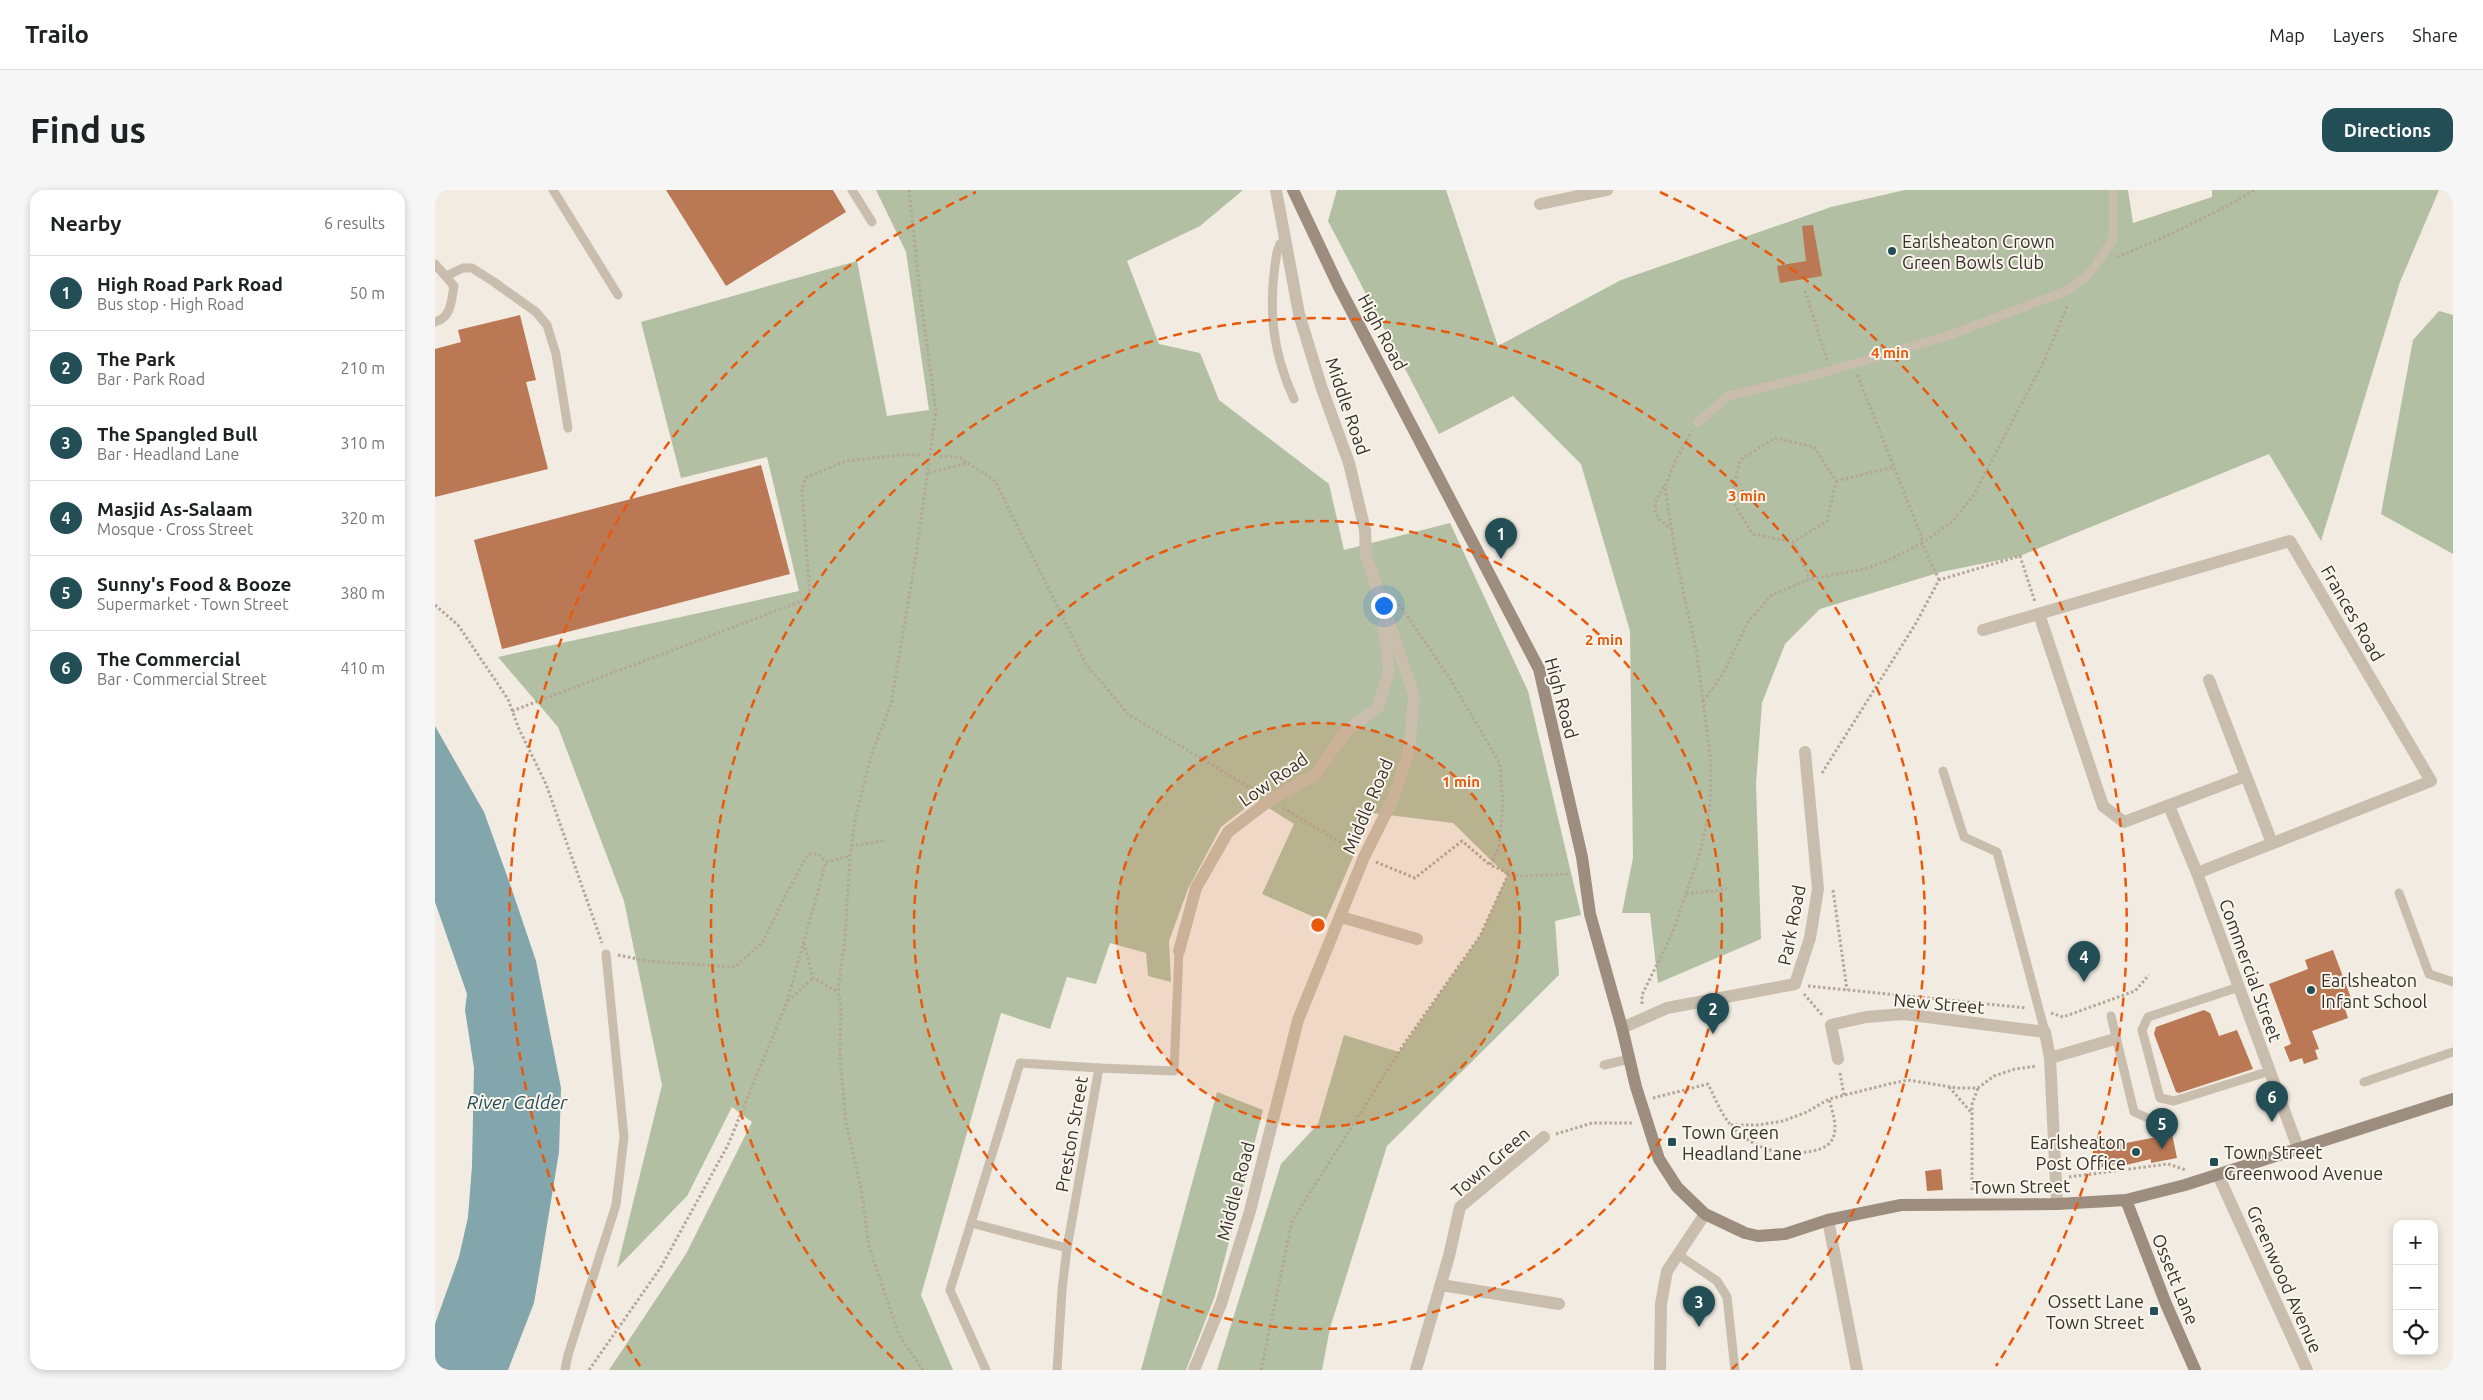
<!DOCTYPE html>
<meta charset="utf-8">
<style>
body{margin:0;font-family:Ubuntu,sans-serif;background:#f6f6f6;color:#202124}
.controls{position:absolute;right:15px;bottom:15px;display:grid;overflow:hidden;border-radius:10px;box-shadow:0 2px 8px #0003}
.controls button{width:45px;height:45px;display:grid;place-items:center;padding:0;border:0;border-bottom:1px solid #e0e0e0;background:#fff;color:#202124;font:25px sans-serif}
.you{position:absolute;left:948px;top:415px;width:18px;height:18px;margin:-12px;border:4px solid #fff;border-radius:50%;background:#1a73e8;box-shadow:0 0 0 8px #1a73e833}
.badge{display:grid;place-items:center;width:32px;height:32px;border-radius:50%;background:#244e56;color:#fff;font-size:16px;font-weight:700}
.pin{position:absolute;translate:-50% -41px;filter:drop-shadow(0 1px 2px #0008)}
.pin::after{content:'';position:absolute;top:26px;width:18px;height:15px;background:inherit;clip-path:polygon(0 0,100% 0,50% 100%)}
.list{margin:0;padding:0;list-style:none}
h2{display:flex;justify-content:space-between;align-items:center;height:65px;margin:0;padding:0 20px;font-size:21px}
h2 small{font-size:16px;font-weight:400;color:#757577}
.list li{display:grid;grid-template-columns:32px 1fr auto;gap:15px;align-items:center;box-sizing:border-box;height:75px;padding:0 20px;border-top:1px solid #e0e0e0}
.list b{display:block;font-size:19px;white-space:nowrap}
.list p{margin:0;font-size:16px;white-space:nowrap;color:#757577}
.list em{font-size:16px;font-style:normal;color:#757577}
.icon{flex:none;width:28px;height:28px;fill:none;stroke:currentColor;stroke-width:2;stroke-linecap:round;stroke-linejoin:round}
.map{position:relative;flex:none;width:2018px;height:1180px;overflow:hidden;border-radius:15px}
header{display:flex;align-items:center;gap:30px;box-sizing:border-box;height:70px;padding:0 25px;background:#fff;border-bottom:1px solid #e0e0e0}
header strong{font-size:24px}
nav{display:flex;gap:28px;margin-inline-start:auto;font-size:18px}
.intro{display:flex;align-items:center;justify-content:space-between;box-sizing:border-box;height:120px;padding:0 30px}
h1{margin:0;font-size:35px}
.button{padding:12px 22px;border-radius:15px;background:#244e56;color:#fff;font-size:18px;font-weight:700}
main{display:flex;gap:30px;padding:0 30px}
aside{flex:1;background:#fff;border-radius:15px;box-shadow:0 2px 8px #0003}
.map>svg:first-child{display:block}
</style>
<header>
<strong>Trailo</strong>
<nav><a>Map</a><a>Layers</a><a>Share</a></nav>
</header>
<div class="intro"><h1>Find us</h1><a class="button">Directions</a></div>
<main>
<aside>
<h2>Nearby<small>6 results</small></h2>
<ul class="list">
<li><span class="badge">1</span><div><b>High Road Park Road</b><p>Bus stop · High Road</p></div><em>50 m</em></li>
<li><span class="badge">2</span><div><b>The Park</b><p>Bar · Park Road</p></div><em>210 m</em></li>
<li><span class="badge">3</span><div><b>The Spangled Bull</b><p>Bar · Headland Lane</p></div><em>310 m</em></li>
<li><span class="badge">4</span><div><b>Masjid As-Salaam</b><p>Mosque · Cross Street</p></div><em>320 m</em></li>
<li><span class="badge">5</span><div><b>Sunny's Food &amp; Booze</b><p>Supermarket · Town Street</p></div><em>380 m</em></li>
<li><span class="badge">6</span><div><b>The Commercial</b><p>Bar · Commercial Street</p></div><em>410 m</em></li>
</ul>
</aside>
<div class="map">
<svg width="2018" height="1180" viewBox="0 0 2018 1180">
<rect width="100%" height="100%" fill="#f1ebe1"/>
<g fill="#b2bfa2">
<polygon points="441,0 808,0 765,36 692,71 724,154 765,163 784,210 894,294 909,360 1015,333 1093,501 1146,725 1120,731 1124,785 952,956 895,1138 887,1180 782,1180 846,974 883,934 909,845 964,862 1045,746 1072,686 1018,633 937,623 890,732 827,704 859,634 821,610 786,637 753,699 734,751 736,792 713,786 711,763 675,753 661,794 632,787 615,839 566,823 486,1105 518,1180 174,1180 251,1064 317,932 297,917 252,1006 182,1078 227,895 189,711 123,537 63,467 364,401 332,267 246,288 206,132 422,71 452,226 494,220 471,62"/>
<polygon points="902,0 1011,0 1063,156 1186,90 1396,17 1470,0 1693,0 1698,33 1777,7 1777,0 2004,0 1965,92 1886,351 1834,264 1585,366 1506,382 1385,419 1350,454 1327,513 1321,594 1326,749 1223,793 1215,723 1187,723 1198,668 1195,441 1146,274 1078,206 1004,244 893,31"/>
<polygon points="2004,121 2018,125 2018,364 1946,324 1978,150"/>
<polygon points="782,902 828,920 780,1106 751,1180 706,1180"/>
</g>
<polygon fill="#82a6ac" points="0,536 49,622 75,694 101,771 126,898 124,962 105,1078 99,1113 73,1180 0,1180 0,1134 24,1067 33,1027 37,976 39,878 30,820 32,804 0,712"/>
<g fill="#bb7855">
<polygon points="231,0 398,0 411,22 291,96"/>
<polygon points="1378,35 1387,86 1345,93 1342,76 1371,71 1367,36"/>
<polygon points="85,125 101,190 91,192 113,279 0,307 0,159 26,152 23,140"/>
<polygon points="326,275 355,384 67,459 39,350"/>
<polygon points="1898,760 1919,816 1910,819 1913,828 1877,841 1884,859 1880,860 1883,869 1869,874 1867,868 1855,872 1849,857 1856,854 1834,794 1873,779 1870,770"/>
<polygon points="1769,820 1775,823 1784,846 1802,840 1818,879 1744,903 1741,902 1719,844 1721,837"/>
<polygon points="1737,944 1742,968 1716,973 1716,969 1691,975 1690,972 1663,978 1658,955 1685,949 1686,954"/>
<polygon points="1506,979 1508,1000 1492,1001 1490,981"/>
</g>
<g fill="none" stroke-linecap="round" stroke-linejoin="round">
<g stroke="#b4a798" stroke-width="3" stroke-dasharray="2.5 2.5" stroke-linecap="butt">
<polyline points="474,0 486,112 501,221 481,365 456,514 436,566 420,630 415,666 410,748 403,802 406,816 405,868 411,933 426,998 434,1056 464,1145 488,1180"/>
<path d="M 1682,67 C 1729,48 1776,26 1820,0"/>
<polyline points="1370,101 1392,170"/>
<polygon points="1340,248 1379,257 1401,291 1392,331 1358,352 1318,344 1296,309 1305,270"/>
<polyline points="505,266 524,267 560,291 651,474 694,525 822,602"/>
<polyline points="494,283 533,273"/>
<polyline points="1401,291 1458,277"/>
<path d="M 1229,297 C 1216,315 1216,327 1237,339"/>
<polyline points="1358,352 1375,389"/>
<polyline points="1504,390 1487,353 1518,331 1538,306 1610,169 1633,114"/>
<polyline points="964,414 1016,490 1065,574 1068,615 1064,657 1055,675 1074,683"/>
<polyline points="0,415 23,435 73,509 84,539 111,594 167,753"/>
<polyline points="1268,511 1289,482 1313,432 1337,405 1375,389 1429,379 1454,370 1487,353 1486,345 1422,184"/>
<polyline points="77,521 375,408 367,300 370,288 411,271 465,265 486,265"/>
<polyline points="1387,583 1481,433 1504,390 1585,366 1600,412"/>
<polyline points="848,618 918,660"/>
<polyline points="416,656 448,651"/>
<polyline points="391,672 415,666"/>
<polyline points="941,672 980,688 1027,651 1055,675"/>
<polyline points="1398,700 1412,800"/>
<polyline points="1251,704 1292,699"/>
<polyline points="369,753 378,788 403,802"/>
<polyline points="183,765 212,771 300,777 328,752 350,706 373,664 383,664 391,672"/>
<polyline points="1373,796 1591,818"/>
<polyline points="1369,804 1388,826"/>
<polyline points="353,811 378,788"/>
<polyline points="1207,814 1207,805 1237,744 1265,663 1275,617 1276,574 1262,464 1241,367 1230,297 1240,271 1257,241"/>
<polyline points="1616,823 1628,827 1700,801 1714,785"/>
<polyline points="1405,883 1409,905"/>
<polyline points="1514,897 1536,922"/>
<path d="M 1218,908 L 1273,894 C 1282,912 1289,932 1306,945 C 1312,950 1322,955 1329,958 C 1345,965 1388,966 1397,950 C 1404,938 1397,921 1394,909"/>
<polyline points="1296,935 1323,935 1348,931 1372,922 1394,909 1454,894 1473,890 1522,898 1543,898 1559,886 1580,879 1602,876"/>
<polyline points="1121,944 1157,933 1199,933"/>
<polyline points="1634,987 1733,974 1751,980"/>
<polyline points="1537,1000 1537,914 1543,898"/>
<polyline points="154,1180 226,1077 293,955 352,812 391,672"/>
<polyline points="826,1180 857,1031 969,854 1045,746 1074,683 1084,686 1135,684"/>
</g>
<g stroke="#c9bdae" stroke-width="9">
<polyline points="118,0 183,105"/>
<polyline points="417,0 437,32"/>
<path d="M 851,49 L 845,54 L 842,62 C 833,116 836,159 859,209"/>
<path d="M 0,74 L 19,96 C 16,111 17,127 0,132"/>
<polyline points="11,86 28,78 37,78 59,92 101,122 112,135 121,164 133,238"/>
<polyline points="1263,232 1293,206 1384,184 1512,146 1634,100 1655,83 1678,49 1678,0"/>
<polyline points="1508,581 1529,647 1562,662 1610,842"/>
<polyline points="1964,703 1994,784 2018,792"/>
<polyline points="1804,797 1713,827 1707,840 1725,908 1739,911 1835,881"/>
<polyline points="1676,826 1699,922 1724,933"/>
<polyline points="1169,875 1194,869"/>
<polyline points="1929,892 2018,862"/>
<polyline points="536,1033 585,873 664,878"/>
<polyline points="1242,1064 1282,1091 1292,1107 1300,1180"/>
<polyline points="130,1180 133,1165 181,1015 189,947 171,764"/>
<polyline points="551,1180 515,1100 536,1033 632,1058"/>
<polyline points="622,1180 627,1100 632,1058 664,878 739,881 744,761"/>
</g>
<g stroke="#c9bdae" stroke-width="12">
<polyline points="1105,14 1172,0"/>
<polyline points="1604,424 1668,616 1689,632 1811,586"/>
<polyline points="1548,440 1855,351 1996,591 1762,683"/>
<polyline points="1774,490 1837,653"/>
<polyline points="1734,616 1762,683 1863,958"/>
<polyline points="906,727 982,749"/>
<polyline points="744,761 761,698 793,642 835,610 881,584 911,541 943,517 954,480 948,435"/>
<polyline points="1187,838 1232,818 1360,794 1375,748 1383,699 1370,562"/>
<polyline points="1615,868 1680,849"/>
<polyline points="1403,869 1396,835 1431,827 1469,824 1610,842 1615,868 1622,1014"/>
<polyline points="1783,985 1872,1180"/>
<polyline points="1393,1030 1422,1180"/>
<polyline points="1006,1095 1124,1114"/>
<polyline points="759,1180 786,1114 815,1021 863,830 929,667 958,609 974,562 979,505 931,366 930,340 914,273 886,196 864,124 841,0"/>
<polyline points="981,1180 1014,1066 1025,1017 1109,947"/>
<polyline points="1225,1180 1226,1114 1232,1081 1270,1024"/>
</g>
<g stroke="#9c8d7f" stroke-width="12">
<polyline points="858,0 903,95 1104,479 1147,667 1155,724 1187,838 1201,897 1224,969 1242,997 1270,1024 1310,1043 1323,1046 1350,1044 1393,1030 1466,1015 1622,1014 1691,1010 1750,995 2018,909"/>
<polyline points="1691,1010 1731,1114 1760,1180"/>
</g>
</g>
<circle cx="883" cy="735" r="202" fill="#e8590c" fill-opacity=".12"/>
<g fill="none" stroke="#e8590c" stroke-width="2.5" stroke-dasharray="9 6">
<circle cx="883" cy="735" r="202"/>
<circle cx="883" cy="735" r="404"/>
<path d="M469 1179A607 607 0 1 1 1297 1179"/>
<path d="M205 1176A809 809 0 0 1 541 2M1225 2A809 809 0 0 1 1561 1176"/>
</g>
<g fill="#244e56" stroke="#f9f5ed" stroke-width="2">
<circle cx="1457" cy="61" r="5"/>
<circle cx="1876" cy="800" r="5"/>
<rect x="1232" y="947" width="10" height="10" rx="2.5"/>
<circle cx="1701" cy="962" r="5"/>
<rect x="1774" y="967" width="10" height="10" rx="2.5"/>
<rect x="1714" y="1116" width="10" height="10" rx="2.5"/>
</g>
<g text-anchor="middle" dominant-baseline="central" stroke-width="4" stroke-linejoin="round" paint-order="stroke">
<g font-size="18" fill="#38312b" stroke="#f9f5ed" text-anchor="start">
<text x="1467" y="51">Earlsheaton Crown<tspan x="1467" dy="21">Green Bowls Club</tspan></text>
<text x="1886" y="790">Earlsheaton<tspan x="1886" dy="21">Infant School</tspan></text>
<text x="1247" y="942">Town Green<tspan x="1247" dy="21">Headland Lane</tspan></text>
<text x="1691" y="952" text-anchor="end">Earlsheaton<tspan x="1691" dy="21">Post Office</tspan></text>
<text x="1789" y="962">Town Street<tspan x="1789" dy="21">Greenwood Avenue</tspan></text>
<text x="1709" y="1111" text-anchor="end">Ossett Lane<tspan x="1709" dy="21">Town Street</tspan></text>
</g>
<g font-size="18" fill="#38312b" stroke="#f9f5ed">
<text transform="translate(948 142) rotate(62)">High Road</text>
<text transform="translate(913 216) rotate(71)">Middle Road</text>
<text transform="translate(1918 423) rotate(60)">Frances Road</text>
<text transform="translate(1127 508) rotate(75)">High Road</text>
<text transform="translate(838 589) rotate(-35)">Low Road</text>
<text transform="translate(932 616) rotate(-67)">Middle Road</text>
<text transform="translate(1356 735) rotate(-79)">Park Road</text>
<text transform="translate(1816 780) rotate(70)">Commercial Street</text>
<text transform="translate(1504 813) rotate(5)">New Street</text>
<text transform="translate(636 944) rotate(-80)">Preston Street</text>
<text transform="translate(1055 972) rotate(-41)">Town Green</text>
<text transform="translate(1586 996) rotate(-1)">Town Street</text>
<text transform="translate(800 1001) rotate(-75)">Middle Road</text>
<text transform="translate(1741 1089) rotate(68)">Ossett Lane</text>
<text transform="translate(1850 1089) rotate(66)">Greenwood Avenue</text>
</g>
<g font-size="19" font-style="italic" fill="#244e56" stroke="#f9f5ed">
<text x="82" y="912">River Calder</text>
</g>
</g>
<circle cx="883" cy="735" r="8" fill="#e8590c" stroke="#f9f5ed" stroke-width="2.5"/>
<g font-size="15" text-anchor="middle" font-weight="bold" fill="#e8590c" stroke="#f9f5ed" stroke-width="4" stroke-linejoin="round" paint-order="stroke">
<text x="1455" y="168">4 min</text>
<text x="1312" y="311">3 min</text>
<text x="1169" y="455">2 min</text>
<text x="1026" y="597">1 min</text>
</g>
</svg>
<div class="controls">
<button>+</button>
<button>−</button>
<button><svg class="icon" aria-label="locate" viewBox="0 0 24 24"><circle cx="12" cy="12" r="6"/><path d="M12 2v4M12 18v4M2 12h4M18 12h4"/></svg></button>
</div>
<div class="you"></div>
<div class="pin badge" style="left:1066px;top:369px">1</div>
<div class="pin badge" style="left:1278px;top:844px">2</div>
<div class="pin badge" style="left:1264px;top:1137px">3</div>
<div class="pin badge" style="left:1649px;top:792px">4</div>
<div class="pin badge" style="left:1727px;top:959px">5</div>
<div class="pin badge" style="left:1837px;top:932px">6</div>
</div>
</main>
